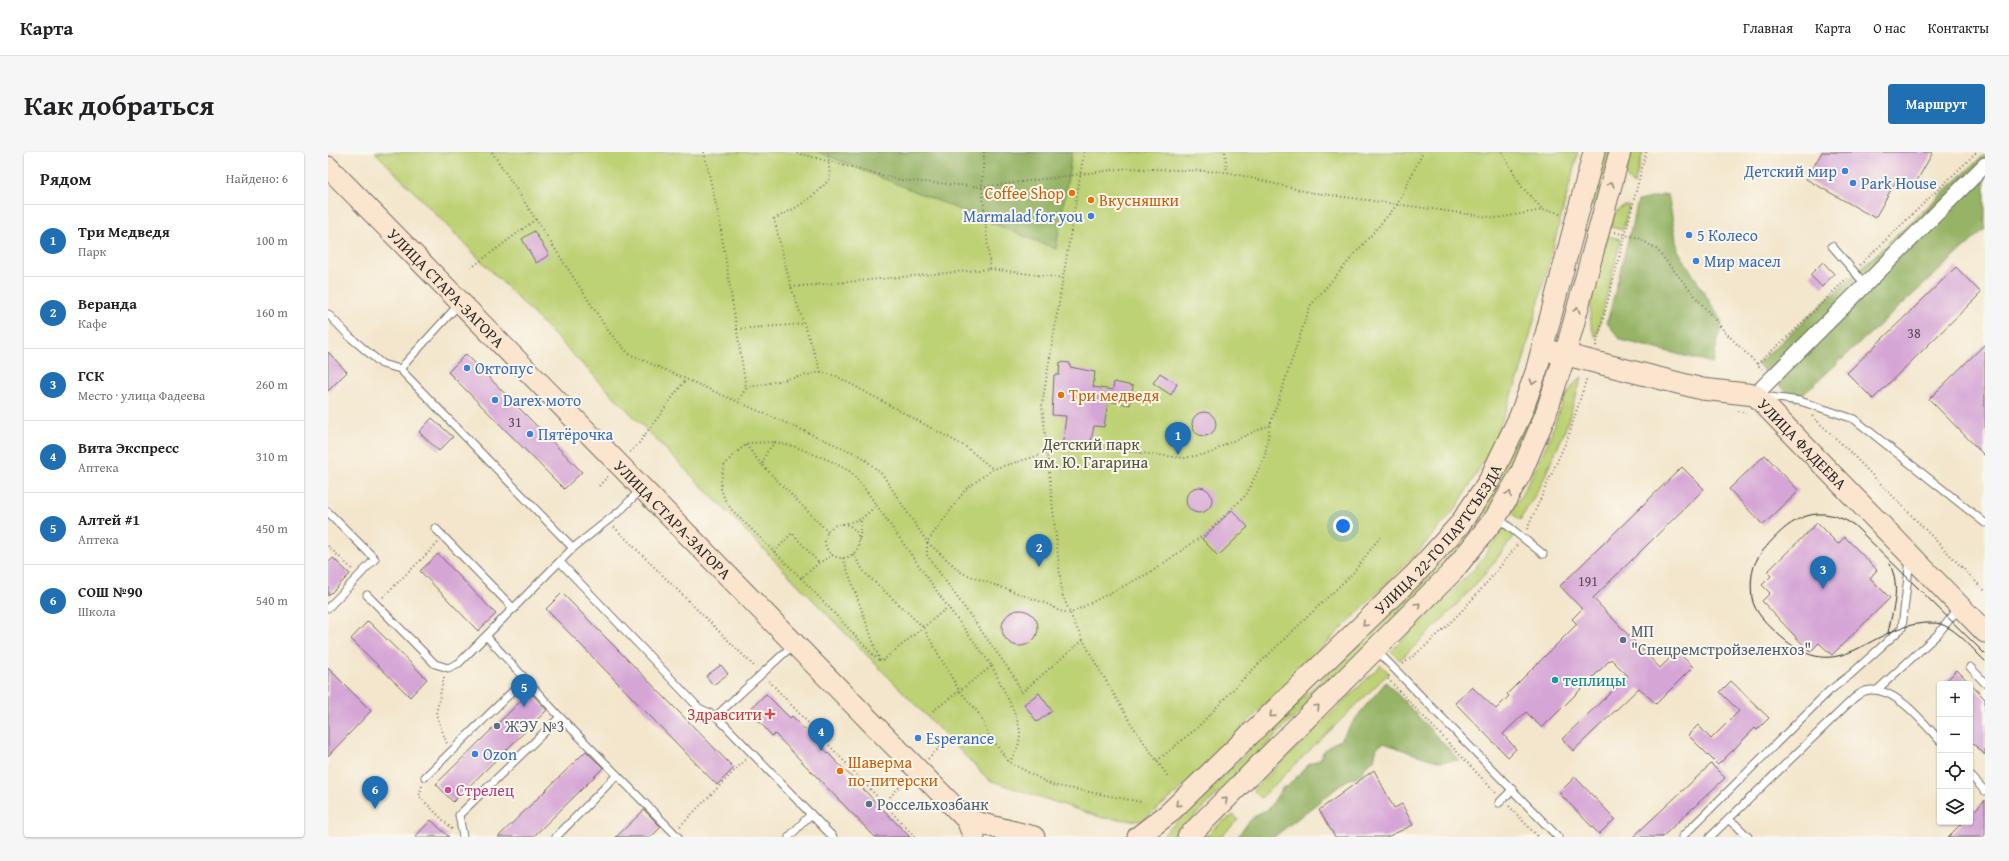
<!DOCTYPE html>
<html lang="ru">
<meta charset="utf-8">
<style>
body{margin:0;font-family:"Gentium Book Plus",serif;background:#f6f6f6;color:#202124}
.controls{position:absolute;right:12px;bottom:12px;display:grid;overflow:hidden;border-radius:4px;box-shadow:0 1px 3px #0004}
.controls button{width:36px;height:36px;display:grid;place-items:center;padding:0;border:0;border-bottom:1px solid #e0e0e0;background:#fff;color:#202124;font:20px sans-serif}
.you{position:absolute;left:1015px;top:374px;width:14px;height:14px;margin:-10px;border:3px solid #fff;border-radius:50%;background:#1a73e8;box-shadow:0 0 0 6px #1a73e833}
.badge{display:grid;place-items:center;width:26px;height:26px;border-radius:50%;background:#1f6fb2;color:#fff;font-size:13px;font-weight:700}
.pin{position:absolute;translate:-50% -33px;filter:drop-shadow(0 1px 2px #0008)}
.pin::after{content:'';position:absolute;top:21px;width:14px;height:12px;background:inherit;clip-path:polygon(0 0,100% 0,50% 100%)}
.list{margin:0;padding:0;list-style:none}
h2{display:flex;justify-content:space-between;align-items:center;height:52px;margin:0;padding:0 16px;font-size:17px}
h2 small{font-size:13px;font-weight:400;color:#757577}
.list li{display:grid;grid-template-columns:26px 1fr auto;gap:12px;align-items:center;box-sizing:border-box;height:72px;padding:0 16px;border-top:1px solid #e0e0e0}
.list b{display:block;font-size:15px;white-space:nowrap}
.list p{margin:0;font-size:13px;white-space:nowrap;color:#757577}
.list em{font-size:13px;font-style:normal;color:#757577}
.icon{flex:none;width:22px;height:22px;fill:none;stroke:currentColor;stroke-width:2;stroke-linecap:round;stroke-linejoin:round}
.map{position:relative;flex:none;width:1657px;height:685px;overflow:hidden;border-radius:4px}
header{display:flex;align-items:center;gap:24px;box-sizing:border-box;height:56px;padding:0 20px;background:#fff;border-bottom:1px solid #e0e0e0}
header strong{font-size:19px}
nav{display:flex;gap:22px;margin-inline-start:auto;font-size:14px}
.intro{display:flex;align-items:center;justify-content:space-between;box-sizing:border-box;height:96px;padding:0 24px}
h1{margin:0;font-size:28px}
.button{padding:10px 18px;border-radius:4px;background:#1f6fb2;color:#fff;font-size:14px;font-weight:700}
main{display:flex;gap:24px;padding:0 24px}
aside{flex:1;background:#fff;border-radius:4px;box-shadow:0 1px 3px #0004}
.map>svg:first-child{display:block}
</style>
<header>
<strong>Карта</strong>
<nav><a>Главная</a><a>Карта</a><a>О нас</a><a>Контакты</a></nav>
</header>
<div class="intro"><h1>Как добраться</h1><a class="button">Маршрут</a></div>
<main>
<aside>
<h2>Рядом<small>Найдено: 6</small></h2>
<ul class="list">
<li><span class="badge">1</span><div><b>Три Медведя</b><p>Парк</p></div><em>100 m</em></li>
<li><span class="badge">2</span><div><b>Веранда</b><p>Кафе</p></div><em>160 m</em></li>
<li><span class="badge">3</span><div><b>ГСК</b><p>Место · улица Фадеева</p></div><em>260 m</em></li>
<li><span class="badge">4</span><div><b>Вита Экспресс</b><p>Аптека</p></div><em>310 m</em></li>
<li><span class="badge">5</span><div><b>Алтей #1</b><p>Аптека</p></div><em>450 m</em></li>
<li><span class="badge">6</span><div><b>СОШ №90</b><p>Школа</p></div><em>540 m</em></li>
</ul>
</aside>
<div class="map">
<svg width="1657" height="685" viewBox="0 0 1657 685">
<rect width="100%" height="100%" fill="#fbf7ec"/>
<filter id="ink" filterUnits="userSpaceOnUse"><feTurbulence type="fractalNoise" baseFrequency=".025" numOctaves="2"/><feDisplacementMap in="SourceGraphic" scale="8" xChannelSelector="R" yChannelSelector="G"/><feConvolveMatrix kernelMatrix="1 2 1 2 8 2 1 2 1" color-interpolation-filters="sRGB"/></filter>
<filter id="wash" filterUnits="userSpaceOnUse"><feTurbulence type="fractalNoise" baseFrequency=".012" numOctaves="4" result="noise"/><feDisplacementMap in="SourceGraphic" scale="16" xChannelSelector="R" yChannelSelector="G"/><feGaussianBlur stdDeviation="0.9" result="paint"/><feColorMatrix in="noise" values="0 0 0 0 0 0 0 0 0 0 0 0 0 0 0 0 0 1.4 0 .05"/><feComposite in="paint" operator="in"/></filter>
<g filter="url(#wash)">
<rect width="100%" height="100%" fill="#f3e6cc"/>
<g fill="#bdd174" stroke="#747e50">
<polygon points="47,0 1250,0 1191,225 1163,296 1129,355 1089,401 850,640 814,669 775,666 661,628"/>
<polygon points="1274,0 1282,0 1268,52 1263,54 1260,51"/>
<path d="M 1303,0 L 1315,0 L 1306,33 C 1293,25 1300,13 1303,0 Z"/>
<path d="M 1296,54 L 1301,54 L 1295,78 L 1283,75 C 1285,65 1286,58 1296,54 Z"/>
<path d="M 1280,84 L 1293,87 L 1268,185 C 1252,163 1273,110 1280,84 Z"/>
<path d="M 1254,225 L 1236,281 L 1212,335 L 1192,368 L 1183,360 C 1198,337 1209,314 1220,289 C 1230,266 1233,241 1254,225 Z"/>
<polygon points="1212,243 1214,247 1198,289 1167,350 1112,421 846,685 833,685 1107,416 1143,374 1208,244"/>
<polygon points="1177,375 1187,383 1157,422 1118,464 1072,508 1063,499 1147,416"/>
<polygon points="1053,513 1061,521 933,646 925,638"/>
<polygon points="906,663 910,668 893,685 876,685 894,670"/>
</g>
<g fill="#96b366" stroke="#606f48">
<polygon points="490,0 744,0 728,97"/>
<polygon points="1657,2 1657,77 1468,249 1429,212"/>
<polygon points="1340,42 1350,98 1394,170 1385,211 1293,188 1279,171 1310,49"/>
<path d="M 1058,530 L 1131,608 L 1113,610 L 1086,602 L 1056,591 L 1049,595 L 1046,608 L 1039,612 L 1032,624 L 1019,628 L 946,685 L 910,685 C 918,673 926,660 940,658 L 955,635 L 959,635 L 980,613 L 992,607 L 995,600 L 1004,592 L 1011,589 L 1035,557 Z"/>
</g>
<g id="blocks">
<g fill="#d5a5d6">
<polygon points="1494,0 1605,0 1586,34 1570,25 1547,66 1478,27"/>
<polygon points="206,79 221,103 208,111 194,87"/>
<polygon points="1495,110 1506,122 1494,135 1482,123"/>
<polygon points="1628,115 1653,141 1545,247 1519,221"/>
<polygon points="1657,192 1657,304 1601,247"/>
<polygon points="0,200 19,220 0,239"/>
<polygon points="138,202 254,320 236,337 120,220"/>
<polygon points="732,210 742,211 742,215 767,220 765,235 785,238 786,230 805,234 802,253 780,249 776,275 766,274 763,289 760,293 745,291 745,297 734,296 738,264 724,263 726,223 731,223"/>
<polygon points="832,221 849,232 843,243 825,231"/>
<circle cx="876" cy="272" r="12"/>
<polygon points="104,266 125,285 111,299 91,280"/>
<polygon points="1437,303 1471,339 1435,373 1401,337"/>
<polygon points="1354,315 1376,337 1265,446 1332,516 1349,499 1365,515 1328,552 1311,536 1245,599 1234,587 1300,524 1283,507 1214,576 1198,560 1175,582 1188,597 1180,605 1127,551 1144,535 1168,557 1181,544 1179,542 1249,472 1244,467 1254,457 1232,434"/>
<circle cx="871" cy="348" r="13"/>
<polygon points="904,358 920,375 890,404 874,387"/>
<polygon points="1489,371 1510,392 1517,385 1549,418 1542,426 1562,446 1504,503 1491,491 1482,500 1434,449 1442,441 1434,433 1443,424 1439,420"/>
<polygon points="110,402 168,462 150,479 92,419"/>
<polygon points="5,406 22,422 0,444 0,411"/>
<polygon points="234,441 406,616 389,633 218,457"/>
<circle cx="692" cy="476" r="18"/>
<polygon points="40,469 99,527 82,545 23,487"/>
<polygon points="393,513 400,522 385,533 378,524"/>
<polygon points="0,516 43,559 0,604"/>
<polygon points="1629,518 1657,547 1657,603 1642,588 1642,532 1615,532"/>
<polygon points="1403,529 1441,566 1429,578 1427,576 1390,613 1360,583 1370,573 1383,587 1411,559 1392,540"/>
<polygon points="202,540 219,558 125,650 108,632"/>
<polygon points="711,541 724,559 709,570 696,552"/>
<polygon points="438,542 462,566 464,564 582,685 547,685 447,582 444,584 421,558"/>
<polygon points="258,599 275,616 251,640 205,685 170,685"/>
<polygon points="1383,612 1397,626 1334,685 1305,685"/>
<polygon points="1046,618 1066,656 1074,652 1085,673 1059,685 1007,685 991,658"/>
<polygon points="1247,625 1287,667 1271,682 1231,641"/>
<polygon points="1657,648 1657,685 1620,685 1635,670 1642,670 1642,663"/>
<polygon points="316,658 333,675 323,685 288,685"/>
<polygon points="103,668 121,685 87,685"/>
</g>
</g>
</g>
<g filter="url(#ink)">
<use href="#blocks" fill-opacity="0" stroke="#716c63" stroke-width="1"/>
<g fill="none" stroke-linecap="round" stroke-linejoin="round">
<defs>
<g id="lane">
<polyline points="1504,94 1537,132"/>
<polyline points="0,162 22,185 54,212 72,217 245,396"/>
<polyline points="72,217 132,151"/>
<polyline points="1435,244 1472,249 1526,267 1657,371"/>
<polyline points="0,360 47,407 0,456"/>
<polyline points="1170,366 1215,402"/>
<polyline points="107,376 186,457"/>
<polyline points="232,410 371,556 388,564 505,685"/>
<polyline points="39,443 107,512 120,516 131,511 245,396 293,358 313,337"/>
<polyline points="159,485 232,565 350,685"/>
<polyline points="1049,499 1230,685"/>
<polyline points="1642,515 1657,531"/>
<polyline points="1549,538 1609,483 1631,456"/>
<polyline points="388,564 465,493"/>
<polyline points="1642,623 1657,639"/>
<polyline points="97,625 197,527"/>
<polyline points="1171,651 1185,637"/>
<polyline points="1400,668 1407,672 1420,685"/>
<polyline points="135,685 131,663 232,565"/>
<polyline points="228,685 289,623"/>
<polyline points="461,685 483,662"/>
<polyline points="1354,685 1501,539 1522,523 1574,476 1582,407"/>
<path d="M 1382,685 L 1526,546 C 1529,544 1533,540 1537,539 C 1565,531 1596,571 1612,589"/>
</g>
<polyline id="street" points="1427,243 1657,13"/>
<g id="secondary">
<path id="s1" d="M 0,15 L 639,668 L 646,685"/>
<path id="s2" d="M 1223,199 L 1374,237 L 1427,243 L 1657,480"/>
<polyline points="639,668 706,685"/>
<path id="s3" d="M 810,685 L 840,662 L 1089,420 L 1132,372 L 1161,329 L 1192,264 L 1208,220 L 1266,0"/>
<polyline points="860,685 1125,419 1168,365 1193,321 1217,264 1237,203 1292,0"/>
</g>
</defs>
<use href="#lane" stroke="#716c63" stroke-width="9"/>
<use href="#street" stroke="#716c63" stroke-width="17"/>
<use href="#secondary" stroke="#716c63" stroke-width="23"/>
<g stroke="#716c63" stroke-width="2" stroke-dasharray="1 3" stroke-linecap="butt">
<polyline points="164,0 281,180 301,202 533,304 554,322 599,390 634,421 722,453 731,459 743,461 823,420 877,382 918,343 937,304 942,273 982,154 1069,53 1095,0"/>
<polyline points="376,0 391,66 418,236 410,249"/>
<polyline points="465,0 572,28 654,35 800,16 899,20 980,40 1169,66 1215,58"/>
<polyline points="656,0 654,35 662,117"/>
<polyline points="756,0 714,253 734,442 748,475 767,510 804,573 841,626"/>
<polyline points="897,0 899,20"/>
<polyline points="1174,0 1194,35 1215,58 1225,59 1234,63"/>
<polyline points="1318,0 1297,83 1311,86 1328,97 1397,180 1434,217"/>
<polyline points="656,59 685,65"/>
<polyline points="1532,113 1649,0"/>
<polyline points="143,116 208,67"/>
<polyline points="463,135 662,117 734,126"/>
<polyline points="409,177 476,172"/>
<polyline points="1268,194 1297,83 1287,80"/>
<polyline points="1429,212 1463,182 1519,126"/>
<path d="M 493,220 L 463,135 L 446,67 C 469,55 486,47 502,26 L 500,0"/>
<polyline points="418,236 493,220 508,224 638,295 665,317"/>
<polyline points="1410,259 1418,261"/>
<polyline points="1484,264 1517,295 1657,439"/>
<polyline points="447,290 438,301 434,313 500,380"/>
<polyline points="418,293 434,313"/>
<polyline points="302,300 311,291 358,227"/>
<polyline points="271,334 280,324"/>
<polyline points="515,372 533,367"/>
<circle cx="514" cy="389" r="17"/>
<polyline points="286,375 428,516"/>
<polyline points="1199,377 1241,283 1259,225"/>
<polyline points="532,386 533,367 548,354"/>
<polyline points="0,394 25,418"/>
<polyline points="446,400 464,381 491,411"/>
<polyline points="525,402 537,421 595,475 631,538 652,563 660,582 681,610 724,633 814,650"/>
<polyline points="505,403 491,411 473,426 404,358 397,348 393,337 393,329 396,314 405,303 420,291 447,290 465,294 503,309 523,320 537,337 620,455 553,510"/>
<polyline points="515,406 552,509"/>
<polyline points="473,426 552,510"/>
<polyline points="55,445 110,391"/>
<polyline points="755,488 693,541 687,526 599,403 599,390 638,337 665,317 719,301 763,295 856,306 883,301 898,292 942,273"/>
<path d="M 1075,512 C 1119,479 1156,436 1189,393"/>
<path d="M 664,514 C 671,530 691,564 692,581 C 692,592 688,601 681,610"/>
<polyline points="1061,524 1059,526 1168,641"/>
<polyline points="116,525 108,562 119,592"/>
<polyline points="441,529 587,685"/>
<polyline points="605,559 664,514 620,455"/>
<polyline points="600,607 612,595"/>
<polyline points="829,609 870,575 914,528 1025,421 1052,385"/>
<polyline points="94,634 91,644 124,677"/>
<polyline points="562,645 577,629"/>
<polyline points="1181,654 1210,685"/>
<polyline points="352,674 418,607"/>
</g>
<use href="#lane" stroke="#fff" stroke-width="7"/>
<use href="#street" stroke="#fff" stroke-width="15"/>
<use href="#secondary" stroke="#fbe5cf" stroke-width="21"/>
<g stroke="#2b2b2b" stroke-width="1">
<path d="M 1560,481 C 1565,455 1573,438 1562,412"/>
<path d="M 1657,502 L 1526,373 C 1486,348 1459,369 1434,400 C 1423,413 1422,430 1424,446 C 1426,460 1440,473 1450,482 C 1514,541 1540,469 1605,471 C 1625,471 1643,496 1657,509"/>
</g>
</g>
<defs><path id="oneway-chevron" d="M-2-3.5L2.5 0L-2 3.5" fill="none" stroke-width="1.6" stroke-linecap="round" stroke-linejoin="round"/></defs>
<g stroke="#93887d">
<use href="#oneway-chevron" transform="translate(1283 32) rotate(-75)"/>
<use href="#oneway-chevron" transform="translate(1249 158) rotate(-75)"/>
<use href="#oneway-chevron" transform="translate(1205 230) rotate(108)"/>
<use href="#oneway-chevron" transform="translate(1181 342) rotate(-60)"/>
<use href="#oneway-chevron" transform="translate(1090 453) rotate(-45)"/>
<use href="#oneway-chevron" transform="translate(1037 472) rotate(136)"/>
<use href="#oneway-chevron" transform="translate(989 555) rotate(-45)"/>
<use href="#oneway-chevron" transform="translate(944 563) rotate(136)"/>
<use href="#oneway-chevron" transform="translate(897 648) rotate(-44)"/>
<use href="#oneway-chevron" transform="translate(850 652) rotate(136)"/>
</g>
</g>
<g fill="#3f7fe0" stroke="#fbf7ec" stroke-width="1.5">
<circle cx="1517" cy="19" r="4"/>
<circle cx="1525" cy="31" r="4"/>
<circle cx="763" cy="64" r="4"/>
<circle cx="1361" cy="83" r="4"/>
<circle cx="1368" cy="109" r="4"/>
<circle cx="139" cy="216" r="4"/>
<circle cx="167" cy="248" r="4"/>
<circle cx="202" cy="282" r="4"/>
<circle cx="590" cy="586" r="4"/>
<circle cx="147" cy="602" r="4"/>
</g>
<g fill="#e8710a" stroke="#fbf7ec" stroke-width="1.5">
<circle cx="744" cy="41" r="4"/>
<circle cx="763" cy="48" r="4"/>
<circle cx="733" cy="243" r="4"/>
<circle cx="512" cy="619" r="4"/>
</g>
<g fill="#5c6f8a" stroke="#fbf7ec" stroke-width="1.5">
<circle cx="1295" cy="488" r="4"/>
<circle cx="169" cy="574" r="4"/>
<circle cx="541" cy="652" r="4"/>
</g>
<circle fill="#0f9aa8" stroke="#fbf7ec" stroke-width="1.5" cx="1227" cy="528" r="4"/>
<path fill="#e0444e" stroke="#fbf7ec" stroke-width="1.5" d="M440 556h4v4h4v4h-4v4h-4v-4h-4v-4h4z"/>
<circle fill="#d1479c" stroke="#fbf7ec" stroke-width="1.5" cx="120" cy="638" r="4"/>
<g text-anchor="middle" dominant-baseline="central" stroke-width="4" stroke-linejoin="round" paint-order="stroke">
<g font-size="14" fill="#564a56">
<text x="1586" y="181">38</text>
<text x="187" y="270">31</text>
<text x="1260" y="429">191</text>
</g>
<g font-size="16" fill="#366cbe" stroke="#fbf7ec" text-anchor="start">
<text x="1509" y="19" text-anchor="end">Детский мир</text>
<text x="1533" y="31">Park House</text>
<text x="755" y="64" text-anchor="end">Marmalad for you</text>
<text x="1369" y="83">5 Колесо</text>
<text x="1376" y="109">Мир масел</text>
<text x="147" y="216">Октопус</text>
<text x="175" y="248">Darex мото</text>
<text x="210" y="282">Пятёрочка</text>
<text x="598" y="586">Esperance</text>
<text x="155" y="602">Ozon</text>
</g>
<g font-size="16" fill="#c56008" stroke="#fbf7ec" text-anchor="start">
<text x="736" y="41" text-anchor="end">Coffee Shop</text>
<text x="771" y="48">Вкусняшки</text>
<text x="741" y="243">Три медведя</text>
<text x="520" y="610">Шаверма<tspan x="520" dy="18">по-питерски</tspan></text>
</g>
<g font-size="16" fill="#2b2b2b" stroke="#fbf7ec">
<text stroke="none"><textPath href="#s1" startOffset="169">УЛИЦА СТАРА-ЗАГОРА</textPath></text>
<text stroke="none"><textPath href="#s2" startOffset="277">УЛИЦА ФАДЕЕВА</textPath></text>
<text stroke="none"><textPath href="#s1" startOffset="493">УЛИЦА СТАРА-ЗАГОРА</textPath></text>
<text stroke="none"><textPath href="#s3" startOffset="424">УЛИЦА 22-ГО ПАРТСЪЕЗДА</textPath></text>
</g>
<g font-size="16" fill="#50543d" stroke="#fbf7ec">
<text x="763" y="292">Детский парк<tspan x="763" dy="18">им. Ю. Гагарина</tspan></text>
</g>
<g font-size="16" fill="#4e5e75" stroke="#fbf7ec" text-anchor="start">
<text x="1303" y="479">МП<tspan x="1303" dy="18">"Спецремстройзеленхоз"</tspan></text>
<text x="177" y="574">ЖЭУ №3</text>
<text x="549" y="652">Россельхозбанк</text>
</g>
<g font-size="16" fill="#0d838f" stroke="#fbf7ec" text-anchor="start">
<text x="1235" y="528">теплицы</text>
</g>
<g font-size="16" fill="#be3a42" stroke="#fbf7ec" text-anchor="end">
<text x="434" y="562">Здравсити</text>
</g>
<g font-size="16" fill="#b23c85" stroke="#fbf7ec" text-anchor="start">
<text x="128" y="638">Стрелец</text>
</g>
</g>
</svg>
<div class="controls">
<button>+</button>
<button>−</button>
<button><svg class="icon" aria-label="locate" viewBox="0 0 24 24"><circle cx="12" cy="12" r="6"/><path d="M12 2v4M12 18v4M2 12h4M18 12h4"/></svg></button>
<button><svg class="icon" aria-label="layers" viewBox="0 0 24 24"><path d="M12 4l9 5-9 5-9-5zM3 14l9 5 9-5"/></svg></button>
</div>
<div class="you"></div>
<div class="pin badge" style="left:850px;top:303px">1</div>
<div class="pin badge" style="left:711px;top:415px">2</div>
<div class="pin badge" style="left:1495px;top:437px">3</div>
<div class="pin badge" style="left:493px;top:599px">4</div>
<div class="pin badge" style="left:196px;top:555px">5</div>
<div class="pin badge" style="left:47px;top:657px">6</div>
</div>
</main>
